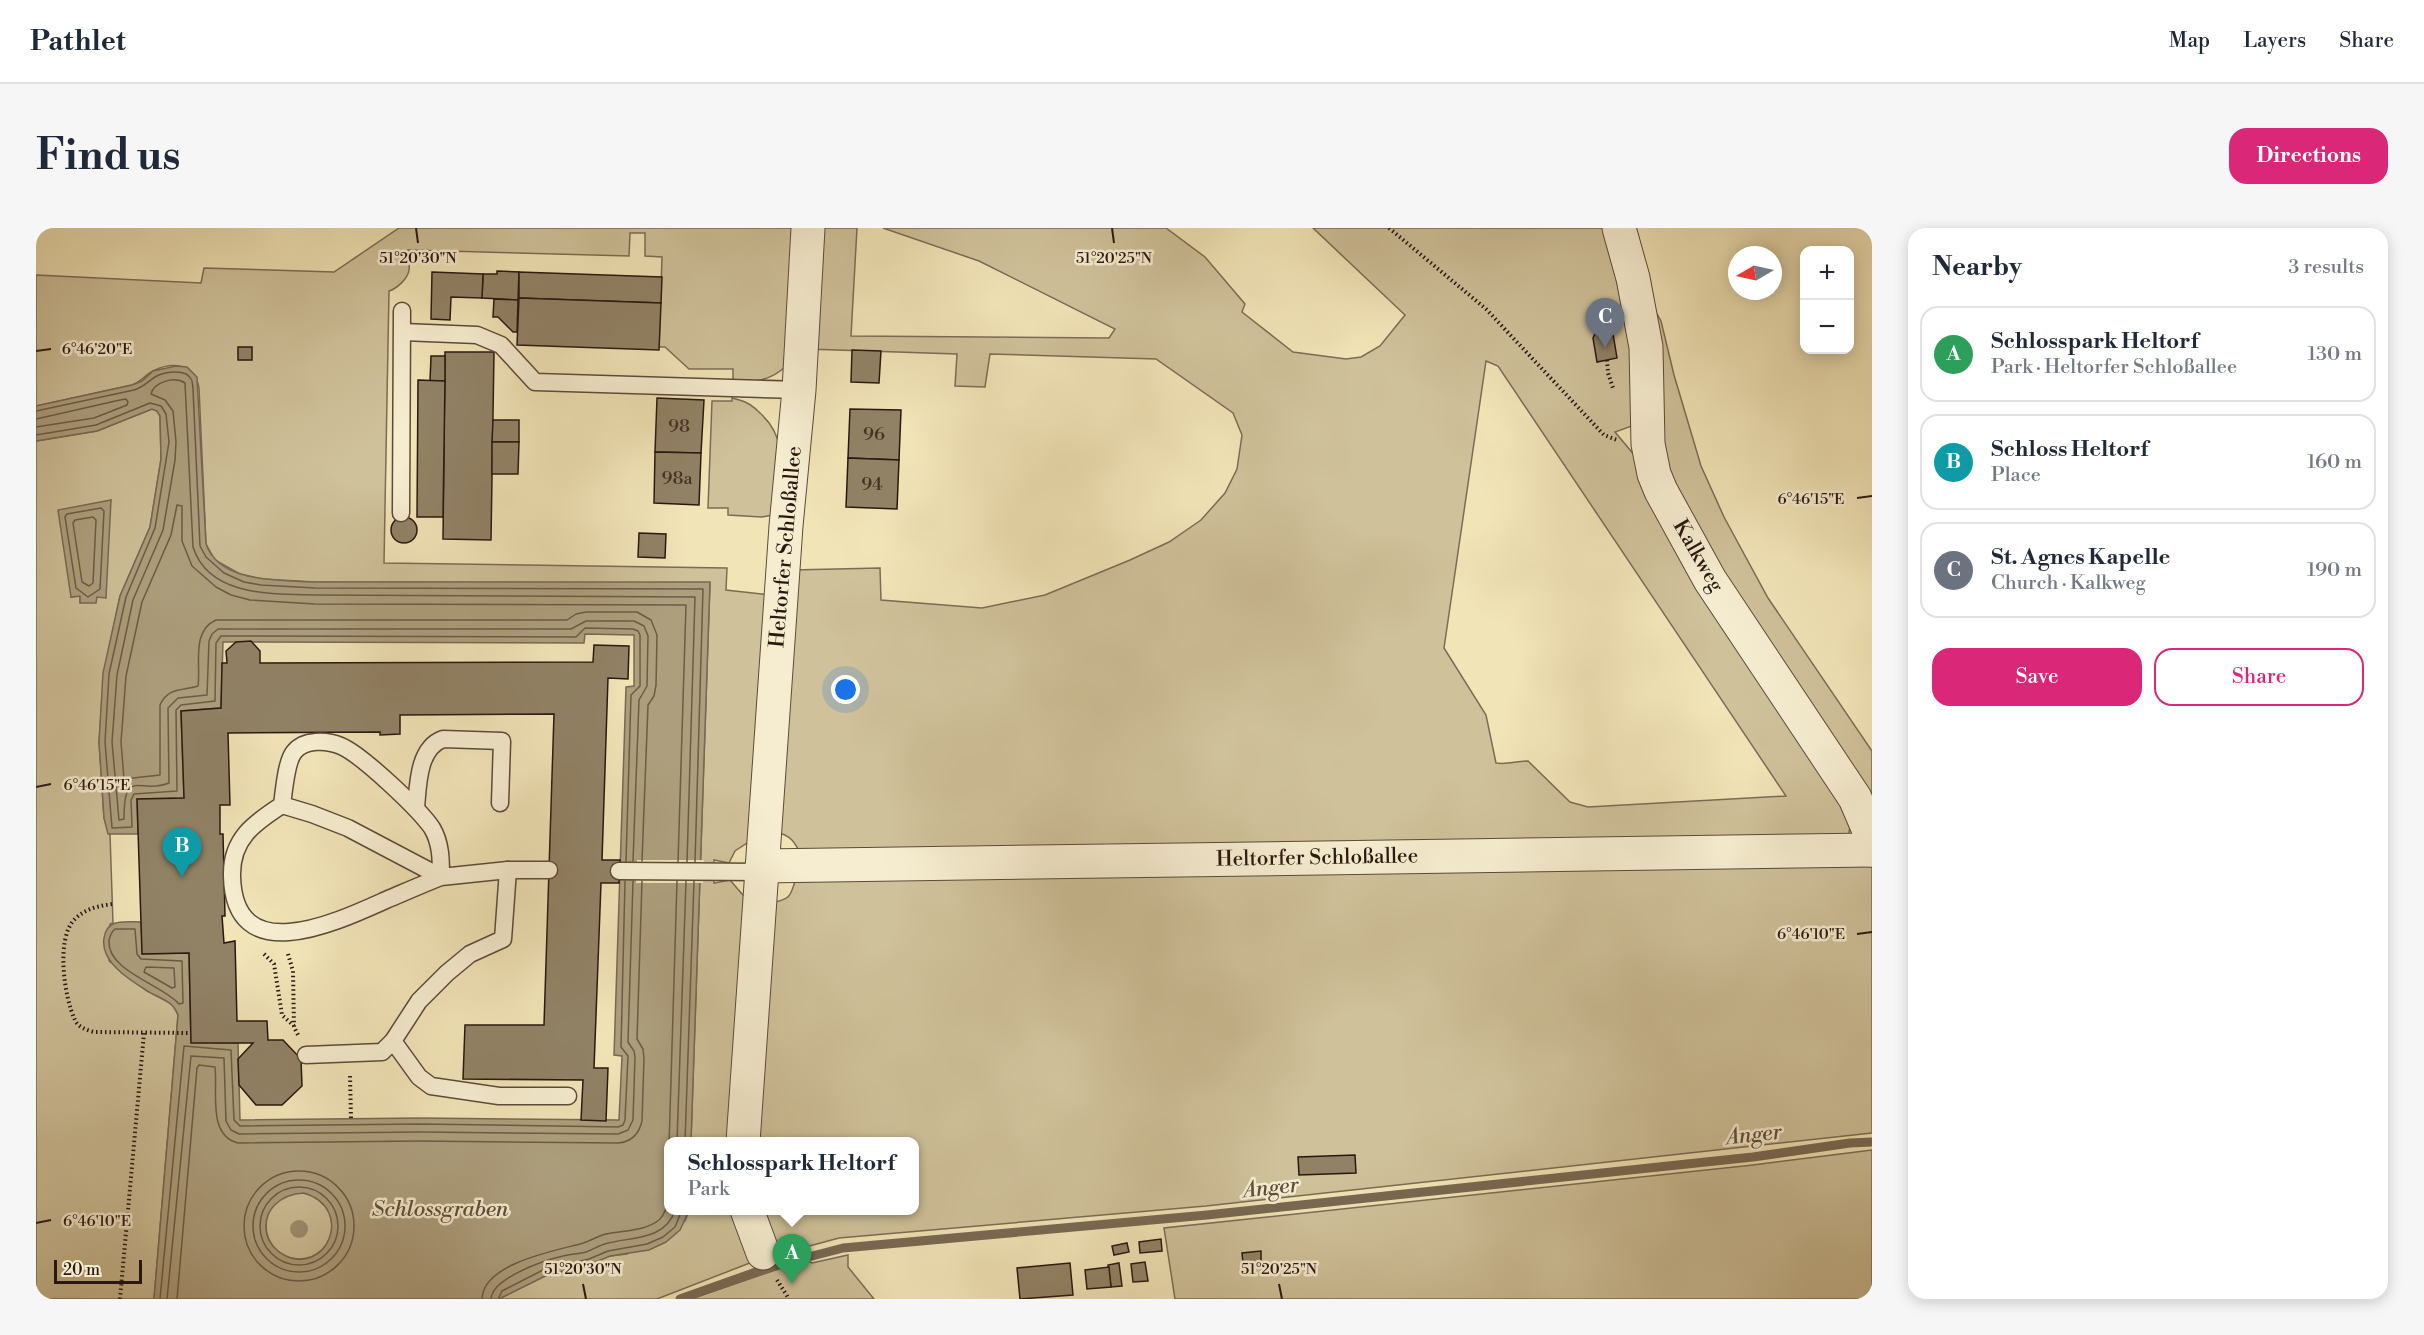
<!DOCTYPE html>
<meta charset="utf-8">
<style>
body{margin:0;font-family:"Libre Bodoni",serif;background:#f6f6f7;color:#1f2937}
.controls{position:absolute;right:18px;top:18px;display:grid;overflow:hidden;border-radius:12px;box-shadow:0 3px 15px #0003}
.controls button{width:54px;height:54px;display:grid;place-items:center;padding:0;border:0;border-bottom:2px solid #e0e1e3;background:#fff;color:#1f2937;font:30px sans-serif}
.compass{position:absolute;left:1692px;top:18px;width:54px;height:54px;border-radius:50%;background:#fff;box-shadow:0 3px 15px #0003;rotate:261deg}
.scale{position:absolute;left:18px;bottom:15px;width:88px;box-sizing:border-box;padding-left:6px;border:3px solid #29180f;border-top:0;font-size:16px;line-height:21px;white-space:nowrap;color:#29180f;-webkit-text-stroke:4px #f6edd0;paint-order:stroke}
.you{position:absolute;left:810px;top:462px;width:21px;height:21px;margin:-15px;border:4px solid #fff;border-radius:50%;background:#1a73e8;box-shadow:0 0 0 9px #1a73e833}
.badge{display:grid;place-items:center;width:39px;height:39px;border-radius:50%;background:#db2777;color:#fff;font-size:20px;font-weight:700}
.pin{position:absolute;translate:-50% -50px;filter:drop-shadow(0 2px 3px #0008)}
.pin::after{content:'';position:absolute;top:32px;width:21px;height:18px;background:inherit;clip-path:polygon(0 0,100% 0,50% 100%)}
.popup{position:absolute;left:628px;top:909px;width:255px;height:78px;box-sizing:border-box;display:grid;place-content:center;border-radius:12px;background:#fff;filter:drop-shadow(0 2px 4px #0005);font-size:20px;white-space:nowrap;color:#747a83}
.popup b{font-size:22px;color:#1f2937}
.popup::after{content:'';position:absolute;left:50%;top:100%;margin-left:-12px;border:12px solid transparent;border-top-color:#fff}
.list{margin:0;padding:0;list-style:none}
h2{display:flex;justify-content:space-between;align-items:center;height:78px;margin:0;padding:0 24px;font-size:26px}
h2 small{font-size:20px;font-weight:400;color:#747a83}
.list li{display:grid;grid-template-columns:39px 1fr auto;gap:18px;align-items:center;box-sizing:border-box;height:96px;margin:0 12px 12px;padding:0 12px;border:2px solid #e0e1e3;border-radius:18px}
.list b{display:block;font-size:22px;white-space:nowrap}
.list p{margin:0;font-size:20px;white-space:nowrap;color:#747a83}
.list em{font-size:20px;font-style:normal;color:#747a83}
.actions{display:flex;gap:12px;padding:18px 24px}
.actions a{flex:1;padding:14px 0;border:2px solid #db2777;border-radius:18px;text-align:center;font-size:21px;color:#db2777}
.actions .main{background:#db2777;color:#fff}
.map{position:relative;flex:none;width:1836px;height:1071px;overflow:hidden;border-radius:18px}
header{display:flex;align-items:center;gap:36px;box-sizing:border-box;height:84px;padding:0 30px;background:#fff;border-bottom:2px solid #e0e1e3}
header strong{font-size:28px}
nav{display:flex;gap:33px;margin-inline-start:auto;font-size:21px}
.intro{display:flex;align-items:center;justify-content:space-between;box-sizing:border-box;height:144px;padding:0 36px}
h1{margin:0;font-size:42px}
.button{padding:15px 27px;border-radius:18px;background:#db2777;color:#fff;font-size:21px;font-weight:700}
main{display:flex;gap:36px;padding:0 36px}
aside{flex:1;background:#fff;border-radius:18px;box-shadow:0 3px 15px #0003}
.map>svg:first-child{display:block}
</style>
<header>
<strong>Pathlet</strong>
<nav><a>Map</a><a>Layers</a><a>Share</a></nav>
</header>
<div class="intro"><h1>Find us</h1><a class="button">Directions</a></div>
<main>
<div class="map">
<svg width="1836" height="1071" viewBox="0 0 1836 1071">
<rect width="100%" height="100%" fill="#f1e4b7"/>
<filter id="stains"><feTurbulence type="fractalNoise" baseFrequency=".00333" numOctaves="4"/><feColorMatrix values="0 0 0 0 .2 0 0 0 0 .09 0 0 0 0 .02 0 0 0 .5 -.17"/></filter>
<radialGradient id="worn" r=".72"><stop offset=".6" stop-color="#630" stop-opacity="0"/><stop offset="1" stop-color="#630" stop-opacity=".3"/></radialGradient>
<g fill="#cfc19a" stroke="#7c6c54" stroke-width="1.5" fill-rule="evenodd">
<path d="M 363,0 L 760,0 L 751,137 C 735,153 718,155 697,152 L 697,141 L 653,141 L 629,119 L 623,119 L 626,29 L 609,28 L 609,5 L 594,5 L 593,28 L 372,22 C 372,28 374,36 373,42 C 372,51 360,61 353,63 L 348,335 L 691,340 L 690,362 L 736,367 L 714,613 L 699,623 L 693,635 L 678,632 L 678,655 L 694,652 L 707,667 L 715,670 L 702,913 L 655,913 L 674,355 L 279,354 L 226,351 L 204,346 L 179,332 L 170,316 L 163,160 C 159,136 137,133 117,143 C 109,147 105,154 96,157 L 0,178 L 0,47 L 165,55 L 168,40 L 298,44 Z"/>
<path d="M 779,0 L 821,0 L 815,108 L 1073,110 L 1079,101 L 943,33 L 847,0 L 1130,0 L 1169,29 L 1209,76 L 1206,84 L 1257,124 L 1310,131 L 1325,129 L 1344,118 L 1369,87 L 1277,0 L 1579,0 L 1604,195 L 1579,204 L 1610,241 L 1815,590 L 1813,605 L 1802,615 L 766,629 C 759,614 755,607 739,604 L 756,342 L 844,340 L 845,372 L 946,380 L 1009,367 L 1094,332 L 1133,314 L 1165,292 L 1189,265 L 1201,241 L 1206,207 L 1197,185 L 1120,131 L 954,126 L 949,159 L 919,158 L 921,126 L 771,121 ZM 1450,133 L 1462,138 L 1750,568 L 1552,579 L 1534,574 L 1492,533 C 1480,533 1472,537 1460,535 L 1450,487 L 1408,420 Z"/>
<polygon points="1606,60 1625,93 1638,147 1665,238 1688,289 1732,370 1836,523 1836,585 1632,259"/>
<path d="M 696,170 C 709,173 715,176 724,185 C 755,213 744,248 742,286 L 726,289 L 692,287 L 692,280 L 672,280 L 676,173 L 696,173 Z"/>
<path d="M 116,181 L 121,183 L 124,188 L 125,231 L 114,299 L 84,368 L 68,445 L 63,514 L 68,590 L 74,607 L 77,695 L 74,696 L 73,733 L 111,763 L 136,776 L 142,787 L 118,1071 L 0,1071 L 0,213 L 61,203 ZM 75,272 L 44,375 L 44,368 L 35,369 Z"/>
<path d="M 1836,627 L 1836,905 L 1170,978 L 803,1010 L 740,1027 L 718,983 L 879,982 L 879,914 L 713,914 L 733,675 C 756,672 755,667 761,646 Z"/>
<polygon points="1836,922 1836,1071 1139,1071 1128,1000 1717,937"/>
<circle cx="263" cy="998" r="33"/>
<polygon points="653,983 707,983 719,1033 621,1071 463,1071 509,1048 543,1039 574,1028 591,1026 649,993"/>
<polygon points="812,1027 812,1039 838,1071 655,1071 769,1032 776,1035"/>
</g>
<g fill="#ad9f7e" stroke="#786952" stroke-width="1.5" fill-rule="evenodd">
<path d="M 140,138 L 151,139 L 161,149 L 170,316 C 184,356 245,352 279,354 L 674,354 L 655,913 L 633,914 L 633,982 L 653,983 L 644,1002 L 630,1014 L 613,1022 L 574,1028 L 555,1036 L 509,1048 L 463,1071 L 118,1071 L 142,787 C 137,772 122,770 110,762 C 92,751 64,733 68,710 C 71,690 89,694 105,694 L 107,726 L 153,725 L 155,814 L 202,815 L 204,892 L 385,890 L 583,892 L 586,828 L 578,827 L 590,459 L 598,458 L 598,407 L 549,406 L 548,415 L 187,414 L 185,480 L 145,483 L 148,570 L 101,571 L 102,606 L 72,606 L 68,590 L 63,514 L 67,445 L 84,368 L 114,299 L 125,231 L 124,188 L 121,183 L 116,181 L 61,203 L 0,213 L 0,178 L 96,157 L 106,153 L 117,143 ZM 268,965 C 320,981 290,1049 248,1027 C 240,1023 233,1015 231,1007 C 225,982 245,966 268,965 Z"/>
<polygon points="75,272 70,370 61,369 60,375 44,375 44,368 35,369 22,282"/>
</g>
<polygon fill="#f1e4b7" points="601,632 668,632 667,655 600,655"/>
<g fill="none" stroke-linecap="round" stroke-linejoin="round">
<g stroke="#6b5c46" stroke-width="1.5">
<path d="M 0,183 L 98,162 C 108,159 111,154 119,149 C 127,144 150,140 155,151 C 156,151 157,160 157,161 L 164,318 L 170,329 L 188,345 L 208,354 L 225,357 L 279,360 L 667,361 L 659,634"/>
<polyline points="0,191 84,172 90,171 92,174 91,177 58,190 0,199"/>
<polyline points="0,207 60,197 114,175 125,178 130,186 133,214 119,300 90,369 73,446 69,514 76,600 96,599 95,572 98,566 141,563 140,482 145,477 179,473 180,415 185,408 540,409 549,400 597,401 602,403 604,407 604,458 595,467 590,633"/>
<polygon points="65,280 68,283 64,361 52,369 40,360 29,289 31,286"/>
<polygon points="57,289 60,292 57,355 53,358 46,354 37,295 39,292"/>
<path d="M 597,633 L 603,472 L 611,458 L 612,408 L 608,398 L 598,393 L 550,393 L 535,401 L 182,401 L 176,406 L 173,413 L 171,467 L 142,470 L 132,480 L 133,555 C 103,567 88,538 88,591 L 83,592 L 76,514 L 81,447 L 97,372 L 127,302 L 139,232 L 140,214 L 137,183 L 129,172 L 115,166 C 118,154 138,148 149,155 L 157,319 C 173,369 237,366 279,367 L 659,369 L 651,634"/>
<path d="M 606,633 L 612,477 L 618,468 L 620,457 L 621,407 L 615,392 L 601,384 L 550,384 L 540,386 L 531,392 L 180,392 C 155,403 165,436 162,458 C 146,463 132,459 124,477 L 124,547 L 88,551 L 85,514 L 90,448 L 106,374 L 135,307 L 141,277 L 146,278 L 146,313 L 156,338 L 180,359 L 195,367 L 214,372 L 279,376 L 650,377 L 642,634"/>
<path d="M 79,701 L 99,701 L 101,726 L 105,731 L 146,733 L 147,775 L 143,776 C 127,757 71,743 73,713 C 74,707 75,704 79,701 Z"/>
<polygon points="110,739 138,740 139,759 136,760 108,744"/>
<polyline points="641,914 650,653"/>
<polyline points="649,914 658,653"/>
<polyline points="633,918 641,653"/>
<circle cx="263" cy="998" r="55"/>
<circle cx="263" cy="998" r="46"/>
<circle cx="263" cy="998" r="39"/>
<polyline points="124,1071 148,818 195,822 198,892 204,898 384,896 582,899 587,897 589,892 592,828 585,819 589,653"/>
<polyline points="131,1071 155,828 188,830 190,893 195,902 203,906 384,904 582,906 592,902 597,892 599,829 598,823 592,814 597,653"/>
<path d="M 141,1071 L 161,840 L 163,837 L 179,839 C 182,863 171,907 202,915 L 384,913 L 582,915 C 595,914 603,906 606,893 L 608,830 L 607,821 L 601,811 L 606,653"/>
<path d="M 446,1071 C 447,1036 517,1023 544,1016 C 553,1014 561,1008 570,1006 C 587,1002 608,1004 623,992 C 629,987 630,979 633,972"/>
<path d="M 455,1071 C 456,1050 509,1032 527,1028 C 535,1026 543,1026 550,1024 C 558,1021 564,1017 572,1015 C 596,1009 630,1012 639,982"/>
<polyline points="462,1071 466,1063 507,1042 553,1031 572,1023 611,1016 627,1009 639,999 646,982"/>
</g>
<polyline stroke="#786952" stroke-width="9" points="644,1071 734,1039 807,1020 1171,987 1717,929 1814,915 1836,914"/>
</g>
<g fill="#918266" stroke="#29180f" stroke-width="1.5">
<polygon points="461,43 483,44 482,72 446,70 447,46 461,46"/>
<polygon points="396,44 447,46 446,70 415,69 414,92 395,91"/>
<polygon points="483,44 626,49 625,75 483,70"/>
<polygon points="483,70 625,75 623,122 481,117"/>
<polygon points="458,71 482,72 481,104 477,104 462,89 457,89"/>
<polygon points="1570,100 1577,106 1581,130 1561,134 1557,110 1561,101"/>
<rect x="202" y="119" width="14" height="13"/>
<polygon points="816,122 845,123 843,155 815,154"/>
<polygon points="409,124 458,124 455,312 407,311"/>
<polygon points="395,128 409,128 409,153 394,153"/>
<polygon points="382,152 409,153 407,289 381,289"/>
<polygon points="621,170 668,172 665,225 619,224"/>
<polygon points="814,181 865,182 863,232 812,230"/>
<polygon points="457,192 483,192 483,214 456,214"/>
<polygon points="456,214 483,214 482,246 456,246"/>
<polygon points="619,224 665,225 663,277 618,275"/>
<polygon points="812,230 863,232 861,281 810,279"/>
<circle cx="368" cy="302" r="13"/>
<polygon points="603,305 630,306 629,330 602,329"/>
<polygon points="215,413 224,423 224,435 557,434 558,417 593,418 592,451 572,450 566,632 584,632 583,655 565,655 558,840 572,840 570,893 545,892 547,852 427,851 429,797 508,797 518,486 364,487 364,506 344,507 344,504 192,505 194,577 184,577 184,606 187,606 189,688 186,688 188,715 199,713 201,793 231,793 232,812 247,812 265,831 266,858 246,877 220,877 203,857 202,831 217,815 155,815 153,725 106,726 101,571 148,570 145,483 185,480 186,435 191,435 190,423 200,414"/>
<polygon points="1319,927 1320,945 1263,947 1262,929"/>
<polygon points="1125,1011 1126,1023 1104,1025 1103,1014"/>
<polygon points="1091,1015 1093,1024 1078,1027 1076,1018"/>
<polygon points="1225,1023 1225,1033 1207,1035 1206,1025"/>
<polygon points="1109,1034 1112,1053 1097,1054 1095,1036"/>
<polygon points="1034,1035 1037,1067 984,1071 981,1040"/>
<polygon points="1083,1035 1086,1058 1075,1059 1072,1037"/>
<polygon points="1073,1039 1075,1059 1051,1061 1049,1042"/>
</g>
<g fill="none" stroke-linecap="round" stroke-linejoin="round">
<defs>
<g id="lane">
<polyline points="367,104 441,107 465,117 499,154 763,162"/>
<polyline points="365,285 366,83"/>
<path d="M 246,577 C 248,563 250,534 258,524 C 268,511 291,512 305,518 C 326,527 383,581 396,600 C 405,615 405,632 405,649 C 387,656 369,664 350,672 C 301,694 198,743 196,648 C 195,611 218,595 246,577 L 276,586 L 312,600 L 405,649 L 472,642 L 513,642"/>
<path d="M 380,580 C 382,557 382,520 407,511 L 466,513 L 464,575"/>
<polyline points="583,643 726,644"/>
<polyline points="357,813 383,849 395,858 463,868 532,868"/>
<polyline points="270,827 346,824 357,813 383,773 411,745 434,726 467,711 472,642"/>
</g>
<g id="street">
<polyline points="1583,0 1597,50 1610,119 1612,216 1618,246 1625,263 1674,352 1819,570 1834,605 1834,622"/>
<polyline points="726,638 1836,622"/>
<polyline points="707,914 750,298 763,162 772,0"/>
<polyline points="711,982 727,1025"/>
</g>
</defs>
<use href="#lane" stroke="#5b4b39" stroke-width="19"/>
<use href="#street" stroke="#5b4b39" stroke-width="35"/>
<g stroke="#29180f" stroke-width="4" stroke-dasharray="1.5 3" stroke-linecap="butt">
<polyline points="1353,0 1450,81 1568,207 1581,212"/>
<polyline points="1571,132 1572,145 1577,160"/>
<path d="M 76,676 C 62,678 48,681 38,692 C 20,711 28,769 39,792 C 42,799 50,802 58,804 L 154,805"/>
<polyline points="228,726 238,736 246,787 258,798"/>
<polyline points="252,726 257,743 258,799 262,807"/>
<polyline points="314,848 315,890"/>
<polyline points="741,1052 753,1071"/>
<polyline points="84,1071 108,805"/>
</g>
<use href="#lane" stroke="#f6edd0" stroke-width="16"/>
<use href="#street" stroke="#f6edd0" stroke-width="33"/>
</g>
<circle fill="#9e9072" cx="263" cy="1001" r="9"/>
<path fill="none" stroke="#29180f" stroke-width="2" d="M 380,0 L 382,15M 1076,0 L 1078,15M 0,123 L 15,121M 1821,270 L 1836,268M 0,559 L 15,556M 1821,706 L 1836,704M 0,995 L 15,992M 547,1056 L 550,1071M 1243,1056 L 1246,1071"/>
<g text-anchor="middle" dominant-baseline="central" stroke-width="5" stroke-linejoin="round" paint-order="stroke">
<g font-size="18" fill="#433225">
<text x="643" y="198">98</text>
<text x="838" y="206">96</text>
<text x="641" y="250">98a</text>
<text x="836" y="256">94</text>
</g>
<g font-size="21" fill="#29180f" stroke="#f6edd0">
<text transform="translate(750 319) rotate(-85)">Heltorfer Schloßallee</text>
<text transform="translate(1662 328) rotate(60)">Kalkweg</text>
<text transform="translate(1281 630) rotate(-1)">Heltorfer Schloßallee</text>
</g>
<g font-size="22" font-style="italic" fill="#5e4e3b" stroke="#f6edd0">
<text transform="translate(1718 907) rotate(-6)">Anger</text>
<text transform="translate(1235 960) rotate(-6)">Anger</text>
<text x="404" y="981">Schlossgraben</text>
</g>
</g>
<g font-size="15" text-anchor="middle" fill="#29180f" stroke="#f6edd0" stroke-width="5" stroke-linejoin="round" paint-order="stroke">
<text x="382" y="35">51°20'30"N</text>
<text x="1078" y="35">51°20'25"N</text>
<text x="61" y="126">6°46'20"E</text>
<text x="1775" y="276">6°46'15"E</text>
<text x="61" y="562">6°46'15"E</text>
<text x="1775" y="711">6°46'10"E</text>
<text x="61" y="998">6°46'10"E</text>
<text x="547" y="1046">51°20'30"N</text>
<text x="1243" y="1046">51°20'25"N</text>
</g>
<rect width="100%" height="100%" filter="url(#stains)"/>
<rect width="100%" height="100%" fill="url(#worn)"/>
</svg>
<div class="controls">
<button>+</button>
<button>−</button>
</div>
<svg class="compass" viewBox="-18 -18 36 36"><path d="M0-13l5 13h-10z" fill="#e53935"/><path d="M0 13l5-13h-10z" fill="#747a83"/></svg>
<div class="scale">20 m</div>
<div class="you"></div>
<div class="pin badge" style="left:756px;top:1056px;background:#2e9e5b">A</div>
<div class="popup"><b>Schlosspark Heltorf</b>Park</div>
<div class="pin badge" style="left:146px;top:649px;background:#0f9aa8">B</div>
<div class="pin badge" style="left:1569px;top:120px;background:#6b7280">C</div>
</div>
<aside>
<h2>Nearby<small>3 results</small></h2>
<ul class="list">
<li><span class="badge" style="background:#2e9e5b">A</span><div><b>Schlosspark Heltorf</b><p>Park · Heltorfer Schloßallee</p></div><em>130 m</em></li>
<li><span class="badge" style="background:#0f9aa8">B</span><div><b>Schloss Heltorf</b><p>Place</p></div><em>160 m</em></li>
<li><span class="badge" style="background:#6b7280">C</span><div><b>St. Agnes Kapelle</b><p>Church · Kalkweg</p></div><em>190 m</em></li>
</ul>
<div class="actions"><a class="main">Save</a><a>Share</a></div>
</aside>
</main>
